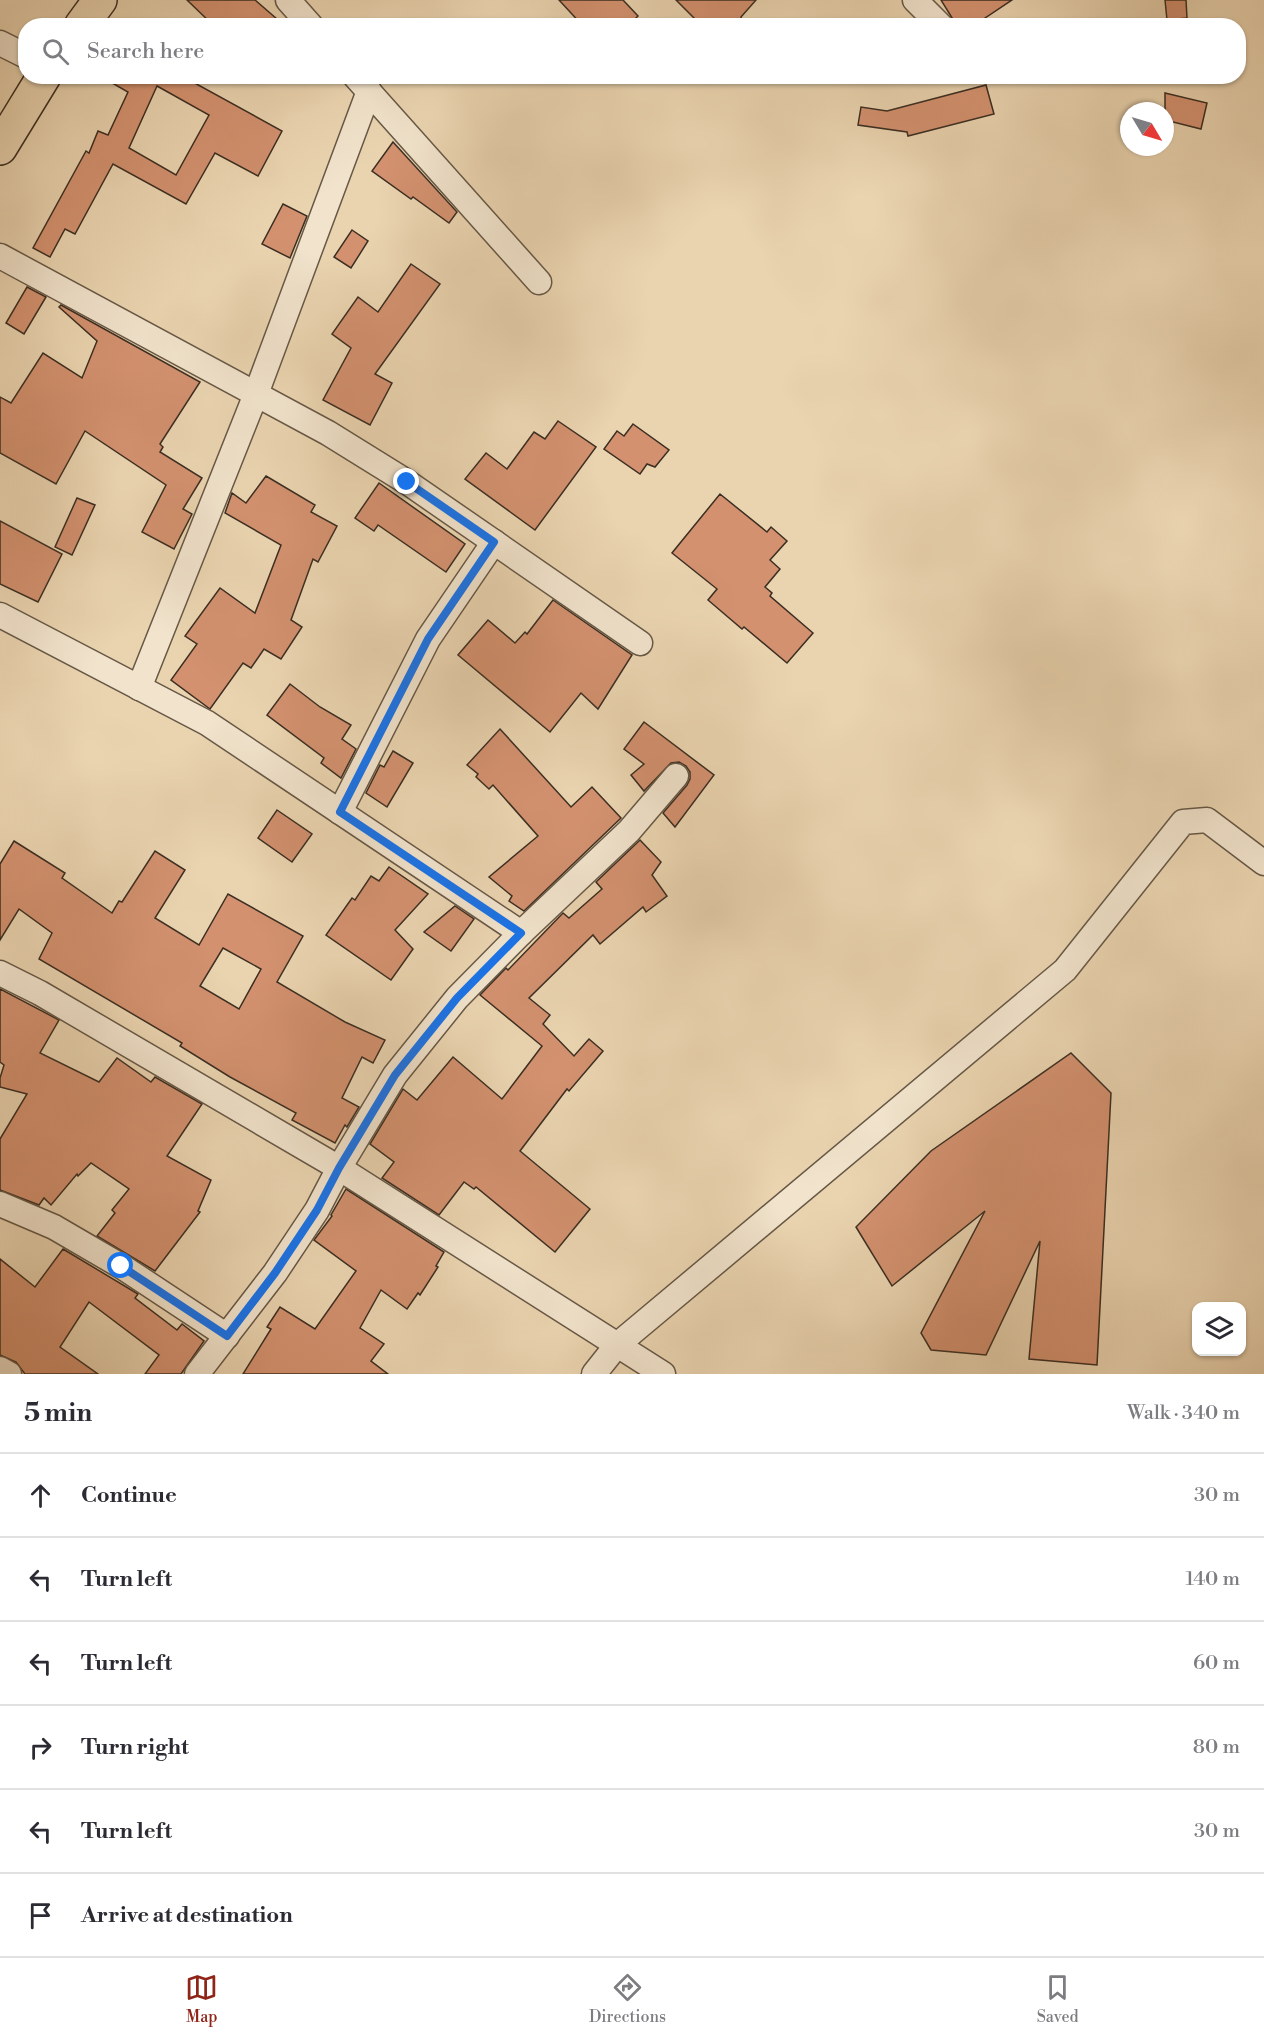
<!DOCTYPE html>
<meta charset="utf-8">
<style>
body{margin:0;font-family:"Libre Bodoni",serif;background:#f2f2f3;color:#2b2b33}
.controls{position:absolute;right:18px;bottom:18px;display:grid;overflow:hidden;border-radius:12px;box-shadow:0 2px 4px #0004}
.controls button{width:54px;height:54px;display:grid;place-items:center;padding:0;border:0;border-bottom:2px solid #e1e1e2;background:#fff;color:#2b2b33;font:30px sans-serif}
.compass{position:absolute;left:1120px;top:102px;width:54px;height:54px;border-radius:50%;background:#fff;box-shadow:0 2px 4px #0004;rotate:128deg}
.stop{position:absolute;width:18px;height:18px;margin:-14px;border:4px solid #1a73e8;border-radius:50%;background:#fff}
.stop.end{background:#1a73e8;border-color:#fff;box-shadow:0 2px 6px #0008}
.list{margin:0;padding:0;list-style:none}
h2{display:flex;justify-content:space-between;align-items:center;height:78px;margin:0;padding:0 24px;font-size:26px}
h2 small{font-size:20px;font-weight:400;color:#7c7c81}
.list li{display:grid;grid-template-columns:39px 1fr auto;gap:18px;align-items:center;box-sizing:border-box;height:84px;padding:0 24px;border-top:2px solid #e1e1e2}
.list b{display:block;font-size:22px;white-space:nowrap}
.list em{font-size:20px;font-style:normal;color:#7c7c81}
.icon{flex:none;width:33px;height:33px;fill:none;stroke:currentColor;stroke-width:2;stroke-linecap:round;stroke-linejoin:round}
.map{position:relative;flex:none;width:1264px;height:1374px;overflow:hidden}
.search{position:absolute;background:#fff;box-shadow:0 2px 4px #0004;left:18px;right:18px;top:18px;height:66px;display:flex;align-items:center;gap:15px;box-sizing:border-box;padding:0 21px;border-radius:24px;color:#7c7c81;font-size:22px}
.sheet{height:582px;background:#fff}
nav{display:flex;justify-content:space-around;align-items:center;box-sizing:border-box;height:84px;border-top:2px solid #e1e1e2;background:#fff;font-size:16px;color:#7c7c81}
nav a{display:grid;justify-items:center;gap:3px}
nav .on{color:#8f2418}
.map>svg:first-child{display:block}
</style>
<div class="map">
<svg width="1264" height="1374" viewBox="0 0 1264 1374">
<rect width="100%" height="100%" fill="#ead4b0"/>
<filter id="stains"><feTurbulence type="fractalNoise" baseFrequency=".00333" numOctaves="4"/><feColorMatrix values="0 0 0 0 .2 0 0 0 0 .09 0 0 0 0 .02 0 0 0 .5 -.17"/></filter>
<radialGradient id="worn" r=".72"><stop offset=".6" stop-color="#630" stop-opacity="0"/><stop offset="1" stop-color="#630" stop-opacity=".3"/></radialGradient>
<g fill="#d3916f" stroke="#3b2e22" stroke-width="1.5" fill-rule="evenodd">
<polygon points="187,0 255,0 285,26 214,26"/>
<polygon points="559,0 623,0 638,16 628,26 583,26"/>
<polygon points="676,0 756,0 741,17 743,26 702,26"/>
<polygon points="941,0 1012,0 973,26 957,26"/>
<polygon points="1165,0 1186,0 1187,18 1167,20"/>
<path d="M 100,76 L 182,76 L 282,131 L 258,176 L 215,153 L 186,204 L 113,164 L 75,234 L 65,229 L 50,257 L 33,248 L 86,151 L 89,153 L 98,131 L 108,135 L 128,92 ZM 157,86 L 209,115 L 176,175 L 129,148 Z"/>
<polygon points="986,85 994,114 908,136 907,132 858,125 861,107 887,111"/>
<polygon points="1165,93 1207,103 1201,129 1165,120"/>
<polygon points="393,142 457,212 449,223 413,197 411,199 372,171"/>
<polygon points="283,204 307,216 290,258 262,244"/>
<polygon points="352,230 368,241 351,268 334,257"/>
<polygon points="411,264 440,284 375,374 392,383 370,425 323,400 351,348 332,334 358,297 378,312"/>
<polygon points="27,287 46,297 24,334 6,323"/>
<polygon points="61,305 200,382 160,444 163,447 160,452 202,478 183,509 192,514 174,549 142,532 166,485 85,431 56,484 0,453 0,397 11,403 43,353 82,378 97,341 59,307"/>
<polygon points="558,421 596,447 535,530 465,479 486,453 507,469 534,432 545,439"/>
<polygon points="633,424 669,450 655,467 647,464 640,474 604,449 617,431 624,436"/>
<polygon points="266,476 315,505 311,512 337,526 318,562 313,559 291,620 302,627 281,659 264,649 251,668 243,663 210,709 171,680 197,644 185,636 220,588 255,613 281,545 225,513 232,493 246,503"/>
<polygon points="379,483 465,544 446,572 378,525 374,531 355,518"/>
<polygon points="720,494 767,532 771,527 787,541 770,560 780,569 765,587 772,593 770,596 813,633 787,663 744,627 742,629 708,600 717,589 672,553"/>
<polygon points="77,498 95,505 72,555 55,547"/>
<polygon points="0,521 62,554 38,602 0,584"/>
<polygon points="553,600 632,655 598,709 581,693 550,732 458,655 488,620 515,643 525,632 527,634"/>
<polygon points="290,684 320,707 351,725 342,739 356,749 341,778 321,763 324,758 267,715"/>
<polygon points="644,722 714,775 675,827 663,813 687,785 690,779 690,772 686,766 679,762 671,763 644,791 631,775 644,764 624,749"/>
<polygon points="500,729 571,807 592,787 621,818 524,911 509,901 512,896 489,877 538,836 493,785 489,789 476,777 478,774 467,765"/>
<polygon points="393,751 413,763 387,807 366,793 380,765 384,767"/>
<polygon points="277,810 312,834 292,862 258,838"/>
<polygon points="640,840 661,862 652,875 667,896 646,912 643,907 600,944 593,935 529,998 550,1015 543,1024 574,1056 589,1039 603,1051 569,1091 567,1089 520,1151 590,1209 555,1252 476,1187 474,1189 464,1182 439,1215 382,1178 394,1162 370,1144 403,1089 417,1100 453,1057 502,1099 542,1046 480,995 506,968 508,970 563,913 569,918 602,889 596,882"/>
<path d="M 14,841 L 65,873 L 62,878 L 112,913 L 119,901 L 122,902 L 155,851 L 185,870 L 155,918 L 199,945 L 228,894 L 303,936 L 277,982 L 345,1022 L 385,1040 L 373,1063 L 362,1057 L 342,1098 L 359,1107 L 347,1127 L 345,1125 L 335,1143 L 292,1120 L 296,1113 L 230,1077 L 180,1046 L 182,1043 L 39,959 L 52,933 L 19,909 L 0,940 L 0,864 ZM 223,948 L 261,969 L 239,1009 L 200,986 Z"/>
<polygon points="389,867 428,894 395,930 413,949 391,980 326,935 352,898 355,900 371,876 379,881"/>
<polygon points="455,906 474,919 451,951 424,932"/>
<polygon points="0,989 59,1020 40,1053 99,1082 117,1058 151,1082 155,1077 202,1104 167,1156 211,1180 198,1211 200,1212 155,1271 97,1236 115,1213 112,1210 129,1189 91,1163 78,1176 77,1174 51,1205 44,1198 39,1205 0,1190 0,1139 27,1094 0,1087 0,1078 4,1065 0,1062"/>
<polygon points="1071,1053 1111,1093 1097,1365 1029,1359 1040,1241 986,1355 931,1350 921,1333 985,1211 892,1286 856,1227 931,1151"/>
<polygon points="346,1189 444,1252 436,1266 438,1267 420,1295 418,1293 407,1309 381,1290 360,1328 384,1344 371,1361 388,1374 243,1374 271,1329 267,1327 280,1307 315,1329 356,1271 314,1240 332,1216 331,1215"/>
<polygon points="63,1249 138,1294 135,1298 177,1330 182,1324 204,1341 181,1374 145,1374 159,1355 89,1302 60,1347 98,1374 25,1374 16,1362 0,1355 0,1259 35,1287"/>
</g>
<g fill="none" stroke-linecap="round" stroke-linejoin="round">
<defs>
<g id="minor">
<polyline points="288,0 311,26"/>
<polyline points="915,0 941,26"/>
<polyline points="0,43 26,56"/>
<polyline points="355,76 539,282"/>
<polyline points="0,256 328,433 407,482 640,643"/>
<polyline points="0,615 207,723 521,933"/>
<polyline points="139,688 256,394 369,91"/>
<polyline points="340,812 428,639 494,542"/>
<polyline points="0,973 40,993 339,1168 663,1374"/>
<polyline points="0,1204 54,1227 121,1266 227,1336"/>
<polyline points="0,1369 9,1374"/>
<polyline points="197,1374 275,1273 317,1210 339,1168 395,1075 457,998 521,933 629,831 676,776"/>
<polyline points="594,1374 617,1345 1065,970 1183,822 1207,820 1264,863"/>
</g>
<g id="trunk">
<polyline points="81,26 100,0"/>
<polyline points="0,148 44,76"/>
</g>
</defs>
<use href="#minor" stroke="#675846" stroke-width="27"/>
<use href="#trunk" stroke="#3b2e22" stroke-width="36"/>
<use href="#minor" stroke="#f1e3cc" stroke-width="24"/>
<use href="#trunk" stroke="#ead4b0" stroke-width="33"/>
</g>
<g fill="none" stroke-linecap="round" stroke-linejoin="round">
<polyline stroke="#1a73e8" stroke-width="8" points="121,1266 227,1336 275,1273 317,1210 339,1168 395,1075 457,998 521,933 340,812 428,639 494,542 407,482"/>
</g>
<rect width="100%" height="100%" filter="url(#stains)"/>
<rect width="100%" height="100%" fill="url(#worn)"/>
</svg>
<div class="controls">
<button><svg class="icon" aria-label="layers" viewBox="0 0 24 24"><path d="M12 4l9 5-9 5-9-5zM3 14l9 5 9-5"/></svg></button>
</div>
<svg class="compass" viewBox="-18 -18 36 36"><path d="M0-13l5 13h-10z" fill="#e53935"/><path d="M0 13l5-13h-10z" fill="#7c7c81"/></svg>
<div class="stop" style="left:121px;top:1266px"></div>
<div class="stop end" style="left:407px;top:482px"></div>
<div class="search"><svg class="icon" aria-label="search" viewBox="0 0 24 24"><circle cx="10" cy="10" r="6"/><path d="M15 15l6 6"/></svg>Search here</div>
</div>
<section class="sheet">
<h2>5 min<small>Walk · 340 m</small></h2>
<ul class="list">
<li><svg class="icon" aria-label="ahead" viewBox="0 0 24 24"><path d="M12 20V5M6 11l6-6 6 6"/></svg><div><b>Continue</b></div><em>30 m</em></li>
<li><svg class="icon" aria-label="left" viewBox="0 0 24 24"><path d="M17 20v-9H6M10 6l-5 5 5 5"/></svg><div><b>Turn left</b></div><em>140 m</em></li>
<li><svg class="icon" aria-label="left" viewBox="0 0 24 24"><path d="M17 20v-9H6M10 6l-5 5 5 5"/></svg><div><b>Turn left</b></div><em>60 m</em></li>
<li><svg class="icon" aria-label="right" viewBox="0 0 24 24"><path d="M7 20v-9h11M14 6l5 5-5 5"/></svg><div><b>Turn right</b></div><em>80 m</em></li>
<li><svg class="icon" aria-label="left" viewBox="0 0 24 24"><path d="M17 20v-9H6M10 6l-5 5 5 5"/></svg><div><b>Turn left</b></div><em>30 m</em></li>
<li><svg class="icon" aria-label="arrive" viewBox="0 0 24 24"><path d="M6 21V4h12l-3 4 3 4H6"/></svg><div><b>Arrive at destination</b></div></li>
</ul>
</section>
<nav>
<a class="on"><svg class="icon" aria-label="map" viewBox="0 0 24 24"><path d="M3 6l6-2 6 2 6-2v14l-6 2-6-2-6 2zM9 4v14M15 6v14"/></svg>Map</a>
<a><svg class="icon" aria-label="directions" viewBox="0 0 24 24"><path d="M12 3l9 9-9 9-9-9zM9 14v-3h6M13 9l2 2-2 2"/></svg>Directions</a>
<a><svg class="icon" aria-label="saved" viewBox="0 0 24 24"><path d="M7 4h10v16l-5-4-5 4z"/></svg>Saved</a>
</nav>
